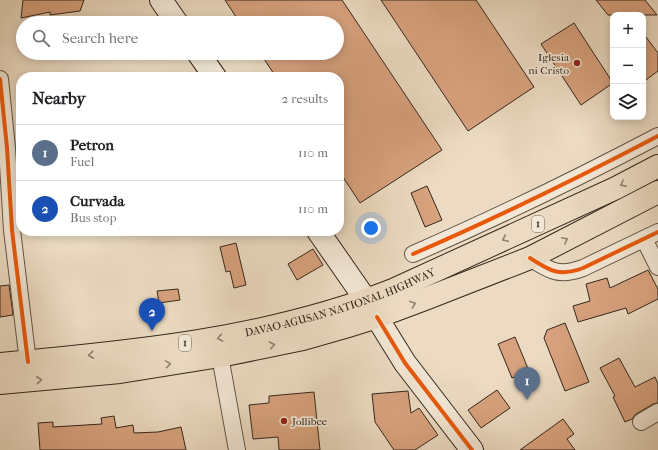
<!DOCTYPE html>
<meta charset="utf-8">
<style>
body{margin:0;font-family:"IM FELL French Canon",serif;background:#f2f2f2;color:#202124}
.controls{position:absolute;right:12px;top:12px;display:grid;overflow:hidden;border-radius:8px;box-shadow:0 2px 10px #0003}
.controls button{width:36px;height:36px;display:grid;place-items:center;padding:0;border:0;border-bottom:1px solid #e0e0e0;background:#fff;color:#202124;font:20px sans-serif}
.you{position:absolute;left:371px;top:228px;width:14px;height:14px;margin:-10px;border:3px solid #fff;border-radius:50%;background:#1a73e8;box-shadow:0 0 0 6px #1a73e833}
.badge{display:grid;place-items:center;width:26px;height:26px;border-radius:50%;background:#8f2418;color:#fff;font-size:13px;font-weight:700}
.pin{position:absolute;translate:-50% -33px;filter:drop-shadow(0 1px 2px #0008)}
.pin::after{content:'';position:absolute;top:21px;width:14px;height:12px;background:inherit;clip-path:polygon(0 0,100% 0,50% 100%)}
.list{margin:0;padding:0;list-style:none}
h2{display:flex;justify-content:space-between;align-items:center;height:52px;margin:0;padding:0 16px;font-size:17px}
h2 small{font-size:13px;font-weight:400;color:#757577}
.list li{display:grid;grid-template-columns:26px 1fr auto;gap:12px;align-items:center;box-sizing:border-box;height:56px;padding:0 16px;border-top:1px solid #e0e0e0}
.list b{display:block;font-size:15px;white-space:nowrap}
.list p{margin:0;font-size:13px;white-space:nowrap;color:#757577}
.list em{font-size:13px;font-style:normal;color:#757577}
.icon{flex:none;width:22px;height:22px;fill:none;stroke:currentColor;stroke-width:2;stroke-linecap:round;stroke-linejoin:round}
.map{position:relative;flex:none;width:658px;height:450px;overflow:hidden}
.search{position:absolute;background:#fff;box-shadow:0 2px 10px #0003;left:16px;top:16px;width:328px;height:44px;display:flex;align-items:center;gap:10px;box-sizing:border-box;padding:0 14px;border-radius:22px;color:#757577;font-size:15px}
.panel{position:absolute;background:#fff;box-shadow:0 2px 10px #0003;left:16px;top:72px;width:328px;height:164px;border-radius:16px}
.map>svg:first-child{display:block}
</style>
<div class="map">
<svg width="658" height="450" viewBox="0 0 658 450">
<rect width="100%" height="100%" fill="#ecdbc2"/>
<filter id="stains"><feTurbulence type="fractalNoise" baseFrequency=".005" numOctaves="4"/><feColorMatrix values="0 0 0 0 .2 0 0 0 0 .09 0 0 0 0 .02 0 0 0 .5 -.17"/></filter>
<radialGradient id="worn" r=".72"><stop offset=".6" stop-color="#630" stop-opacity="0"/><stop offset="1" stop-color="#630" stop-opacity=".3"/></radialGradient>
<g fill="#d8a27e" stroke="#34271c">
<polygon points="23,0 84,0 80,11 50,15 50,12 21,18"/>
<polygon points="225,0 342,0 442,150 360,203 339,171 339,77 276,77 260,53 337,53 337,23 240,23"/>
<polygon points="381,0 476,0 534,87 468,131"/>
<polygon points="596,0 645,0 657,15 608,15"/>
<polygon points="574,23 613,83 581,105 541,44"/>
<polygon points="643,33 658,53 658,71 643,82"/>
<polygon points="427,186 442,220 425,227 411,193"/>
<polygon points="236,243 246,285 234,288 230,271 226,272 220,247"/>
<polygon points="313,249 323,265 297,280 288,264"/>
<polygon points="648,270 658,289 658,299 628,314 626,308 578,322 573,306 590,301 586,284 607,278 610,288"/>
<polygon points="9,285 13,315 0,317 0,286"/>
<polygon points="178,289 180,300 159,303 157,291"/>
<polygon points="565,323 589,382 565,391 544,338 547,330"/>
<polygon points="515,337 529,371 512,378 498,344"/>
<polygon points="619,358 635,387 655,377 658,384 658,403 653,404 636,414 632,419 625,422 613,397 615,396 600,368"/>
<polygon points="497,390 510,408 481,428 468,410"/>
<polygon points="408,391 411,413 419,408 438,435 415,450 394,450 375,422 372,394"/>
<polygon points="314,392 320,450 279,450 278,437 253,439 249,405 269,403 269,396"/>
<polygon points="114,416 116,428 133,425 134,433 158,432 181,427 186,450 40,450 38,423 53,422 53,427 102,424 101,418"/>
<polygon points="563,419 574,434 567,439 575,450 520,450"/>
</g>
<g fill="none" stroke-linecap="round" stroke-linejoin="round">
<defs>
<g id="street">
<polyline points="0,79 7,148 12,230 28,362"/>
<polyline points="644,239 658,267"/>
<path d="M 413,254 C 496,218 578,178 658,136"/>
<path d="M 530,258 C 550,271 559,277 583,268 L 658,232"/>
<polyline points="220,356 237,450"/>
<polyline points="641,422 658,412"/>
</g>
<g id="secondary">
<polyline points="161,0 177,23"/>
<polyline points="198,53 215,77"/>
<polyline points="318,231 366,300 405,363 472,450"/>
</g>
<g id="highway">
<path id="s1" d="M 0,364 C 133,352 268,339 393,290 L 616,188 L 658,166"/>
<polyline points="0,383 120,372 220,356 303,339 345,327 377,317 425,299 530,258 658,192"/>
</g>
</defs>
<use href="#street" stroke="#625446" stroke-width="18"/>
<use href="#secondary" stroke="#34271c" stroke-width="24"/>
<use href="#highway" stroke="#34271c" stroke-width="24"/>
<use href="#street" stroke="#f3e8d7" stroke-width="16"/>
<use href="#secondary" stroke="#f3e8d7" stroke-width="22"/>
<use href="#highway" stroke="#ecdbc2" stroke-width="22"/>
<defs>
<g id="cycleway">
<polyline points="0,79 7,148 12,230 28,362"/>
<path d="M 413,254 C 496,218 578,178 658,136"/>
<path d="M 530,258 C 550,271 559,277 583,268 L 658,232"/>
<polyline points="377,317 405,363 472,450"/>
</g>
</defs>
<use href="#cycleway" stroke="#f3e8d7" stroke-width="6"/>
<use href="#cycleway" stroke="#e8590c" stroke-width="4"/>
</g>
<defs><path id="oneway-chevron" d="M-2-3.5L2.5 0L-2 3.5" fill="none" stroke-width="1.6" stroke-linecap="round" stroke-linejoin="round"/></defs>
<g stroke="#90816f">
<use href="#oneway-chevron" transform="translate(623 184) rotate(153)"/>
<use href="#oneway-chevron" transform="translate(505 239) rotate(155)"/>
<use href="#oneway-chevron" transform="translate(565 240) rotate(-27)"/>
<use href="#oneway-chevron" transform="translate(413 304) rotate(-20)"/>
<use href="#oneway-chevron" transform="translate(220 338) rotate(169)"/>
<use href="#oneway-chevron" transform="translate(272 345) rotate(-12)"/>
<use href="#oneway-chevron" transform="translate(91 355) rotate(174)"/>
<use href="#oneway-chevron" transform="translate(168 364) rotate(-9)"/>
<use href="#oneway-chevron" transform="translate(39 380) rotate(-6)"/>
</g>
<g fill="#8f2418" stroke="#f3e8d7" stroke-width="1.5">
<circle cx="577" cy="63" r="4"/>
<circle cx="284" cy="421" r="4"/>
</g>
<g text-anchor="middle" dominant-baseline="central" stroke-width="3.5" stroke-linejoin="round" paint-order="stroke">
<g fill="#f3e8d7" stroke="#6d6154" stroke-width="1">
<rect x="532" y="216" width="12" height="16" rx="3"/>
<rect x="179" y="335" width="12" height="16" rx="3"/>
</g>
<g font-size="10" font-weight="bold" fill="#34271c">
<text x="538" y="224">1</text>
<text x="185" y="343">1</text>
</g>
<g font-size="11" fill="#34271c" stroke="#f3e8d7" text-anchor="end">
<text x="569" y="57">Iglesia<tspan x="569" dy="13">ni Cristo</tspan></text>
<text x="292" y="421" text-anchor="start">Jollibee</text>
</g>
<g font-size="11" fill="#34271c" stroke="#f3e8d7">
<text stroke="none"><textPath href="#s1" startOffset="347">DAVAO-AGUSAN NATIONAL HIGHWAY</textPath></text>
</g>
</g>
<rect width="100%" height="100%" filter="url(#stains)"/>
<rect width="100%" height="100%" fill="url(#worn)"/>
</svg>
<div class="controls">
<button>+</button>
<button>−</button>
<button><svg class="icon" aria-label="layers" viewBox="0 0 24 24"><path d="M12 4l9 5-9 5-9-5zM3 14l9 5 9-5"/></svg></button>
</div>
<div class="you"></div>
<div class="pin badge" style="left:527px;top:400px;background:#5c6f8a">1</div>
<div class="pin badge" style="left:152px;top:331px;background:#1a4fb4">2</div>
<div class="search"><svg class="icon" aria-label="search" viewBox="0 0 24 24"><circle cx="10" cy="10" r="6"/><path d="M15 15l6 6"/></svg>Search here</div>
<section class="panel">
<h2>Nearby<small>2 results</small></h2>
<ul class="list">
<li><span class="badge" style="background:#5c6f8a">1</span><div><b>Petron</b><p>Fuel</p></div><em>110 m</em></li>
<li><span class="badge" style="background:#1a4fb4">2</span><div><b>Curvada</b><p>Bus stop</p></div><em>110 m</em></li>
</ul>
</section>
</div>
